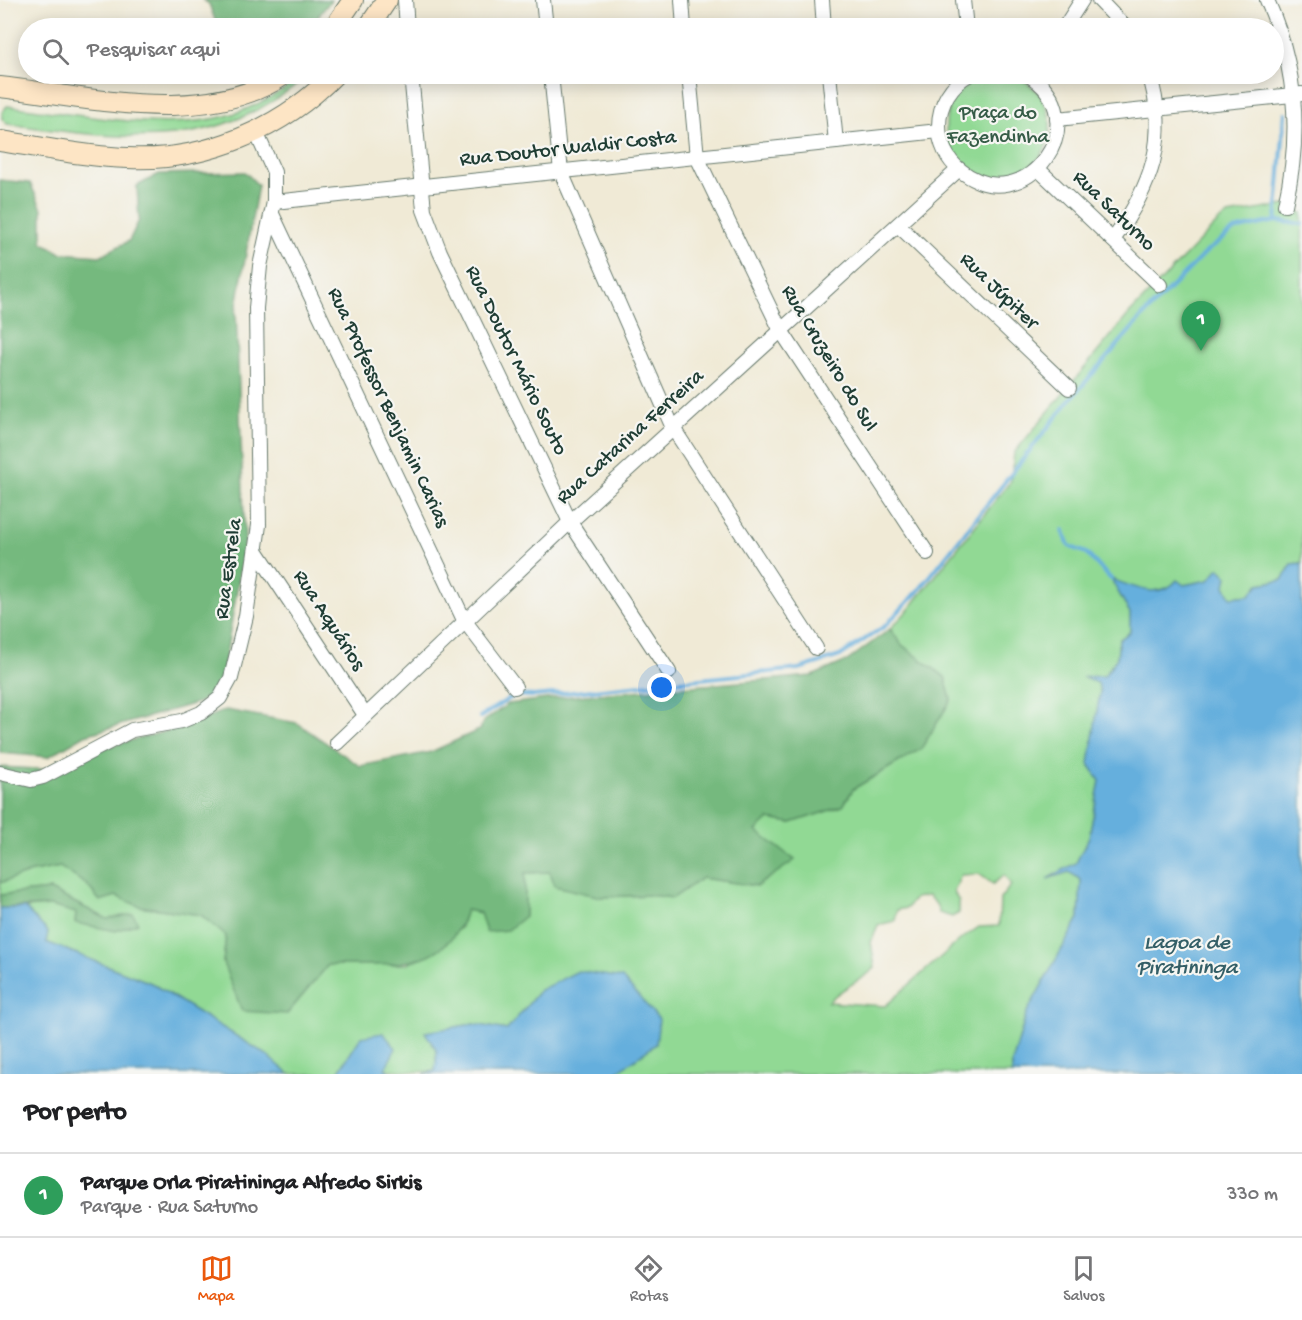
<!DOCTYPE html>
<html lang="pt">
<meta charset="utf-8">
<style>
body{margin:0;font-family:"Gochi Hand",sans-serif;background:#f6f6f6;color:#202124}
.you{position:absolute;left:662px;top:688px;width:21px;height:21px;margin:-15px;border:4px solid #fff;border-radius:50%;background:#1a73e8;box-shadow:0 0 0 9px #1a73e833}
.badge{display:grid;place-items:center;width:39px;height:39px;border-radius:50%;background:#ea580c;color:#fff;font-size:20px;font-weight:700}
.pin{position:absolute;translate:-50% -50px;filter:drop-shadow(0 2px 3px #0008)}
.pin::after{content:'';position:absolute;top:32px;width:21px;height:18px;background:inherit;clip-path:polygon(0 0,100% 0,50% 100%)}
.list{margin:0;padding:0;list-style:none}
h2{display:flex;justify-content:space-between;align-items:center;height:78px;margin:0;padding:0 24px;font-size:26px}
h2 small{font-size:20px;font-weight:400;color:#757577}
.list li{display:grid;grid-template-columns:39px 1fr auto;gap:18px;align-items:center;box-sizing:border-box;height:84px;padding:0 24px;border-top:2px solid #e0e0e0}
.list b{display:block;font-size:22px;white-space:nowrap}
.list p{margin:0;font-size:20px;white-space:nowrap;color:#757577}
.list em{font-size:20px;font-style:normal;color:#757577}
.icon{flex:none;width:33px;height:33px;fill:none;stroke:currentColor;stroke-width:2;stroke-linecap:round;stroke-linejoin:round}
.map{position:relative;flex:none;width:1302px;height:1074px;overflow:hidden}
.search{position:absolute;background:#fff;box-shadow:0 3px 15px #0003;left:18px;right:18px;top:18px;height:66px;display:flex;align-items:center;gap:15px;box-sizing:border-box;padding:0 21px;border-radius:33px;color:#757577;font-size:22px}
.sheet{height:162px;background:#fff}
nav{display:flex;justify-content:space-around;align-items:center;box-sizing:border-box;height:84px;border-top:2px solid #e0e0e0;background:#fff;font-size:16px;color:#757577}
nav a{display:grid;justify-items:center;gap:3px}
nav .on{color:#ea580c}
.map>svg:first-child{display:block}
</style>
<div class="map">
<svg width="1302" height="1074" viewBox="0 0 1302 1074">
<rect width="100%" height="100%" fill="#f6f6f2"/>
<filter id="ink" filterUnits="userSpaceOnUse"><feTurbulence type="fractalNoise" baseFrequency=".0167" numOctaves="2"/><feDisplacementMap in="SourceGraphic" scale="12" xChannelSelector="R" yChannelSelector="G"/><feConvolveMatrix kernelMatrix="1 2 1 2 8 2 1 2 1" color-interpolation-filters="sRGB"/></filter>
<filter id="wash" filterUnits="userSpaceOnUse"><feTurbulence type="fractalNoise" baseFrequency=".008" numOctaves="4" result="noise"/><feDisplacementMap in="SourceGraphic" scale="24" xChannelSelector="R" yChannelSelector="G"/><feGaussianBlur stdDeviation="1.35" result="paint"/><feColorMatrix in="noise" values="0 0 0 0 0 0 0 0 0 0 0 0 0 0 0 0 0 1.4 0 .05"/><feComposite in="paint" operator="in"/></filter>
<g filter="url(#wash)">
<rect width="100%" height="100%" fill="#f0ead6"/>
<g fill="#91d994" stroke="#588b64" stroke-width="1.5" fill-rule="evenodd">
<path d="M 306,74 L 309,74 C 214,157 122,139 7,124 L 2,119 L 2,112 L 7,106 C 72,113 163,133 226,116 C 256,108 281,92 306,74 Z"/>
<circle cx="998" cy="126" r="52"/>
<path d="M 1285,205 L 1302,213 L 1302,563 L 1292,564 L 1282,580 L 1259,584 L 1250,595 L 1231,597 L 1225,586 L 1209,580 L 1148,592 L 1112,580 L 1130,613 L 1130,632 L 1119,640 L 1117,658 L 1104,676 L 1084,677 L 1099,683 L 1100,692 L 1090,763 L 1100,781 L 1089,837 L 1076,863 L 1051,877 L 1069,872 L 1081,880 L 1079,918 L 1027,1012 L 1012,1063 L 1012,1074 L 614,1074 L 656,1044 L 540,990 L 507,1030 L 473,1024 L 426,1032 L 437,1051 L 435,1071 C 404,1074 375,1067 345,1061 L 337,1074 L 289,1074 L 267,1055 L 151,983 L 46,942 L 48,932 L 25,908 L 51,906 L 77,913 L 75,923 L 107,919 L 50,890 L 0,895 L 0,883 L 32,872 L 60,867 L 87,885 L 100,901 L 116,896 L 139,906 L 201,915 L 226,936 L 223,963 L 287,1014 L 328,965 L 407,964 L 461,927 L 465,910 L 525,916 L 524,873 L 551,872 L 601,897 L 650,895 L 673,898 L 702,878 L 757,886 L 794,860 L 755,831 L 769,819 L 791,823 L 843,806 L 853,789 L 921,749 L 951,700 L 945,677 L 902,645 L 890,629 L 910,608 L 1011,481 L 1014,453 L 1129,314 L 1219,221 L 1228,215 ZM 979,874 L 993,884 L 1004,875 L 1011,885 L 1000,899 L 999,926 L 979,927 L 960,940 L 885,1006 L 828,1002 C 842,987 860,982 875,968 L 871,942 L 878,925 L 895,921 L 897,910 L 907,908 L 915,898 L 928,896 L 936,904 L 939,913 L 952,917 L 959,913 L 959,902 L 954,892 L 961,875 Z"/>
</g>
<g fill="#74b97e" stroke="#4a7b59" stroke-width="1.5">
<polygon points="203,0 331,0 309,28 218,28 209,4"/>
<polygon points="245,172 258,185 236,311 245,542 223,673 213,693 200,702 85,735 48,757 0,753 0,180 30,183 42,209 42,242 61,253 100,256 129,241 139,220 137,186 159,174"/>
<path d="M 890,629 L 902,645 L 945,677 L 951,700 L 921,749 L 853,789 L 843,806 L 791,823 L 769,819 L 756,831 L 795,860 L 757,886 L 702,878 L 673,898 L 650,895 L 601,897 L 555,886 L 550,872 L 525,873 L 525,916 L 508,930 L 486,932 L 480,913 L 466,910 C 448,974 381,964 328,965 L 287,1014 L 242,1011 L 223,963 L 226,936 L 201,915 L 139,906 L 116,896 L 100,901 L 87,885 L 60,867 L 32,872 L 0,883 L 0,767 L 54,770 L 87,752 L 179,728 L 226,710 L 297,723 L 360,766 L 431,752 L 479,730 L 484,721 L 508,704 L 563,697 L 812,676 L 847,661 Z"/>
<polygon points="50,890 107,919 133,914 138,923 116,931 75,923 76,913 51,906 0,908 0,895"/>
</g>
<g fill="#65afdd" stroke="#427688" stroke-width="1.5">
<path d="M 1302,563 L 1302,1074 L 1012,1074 L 1012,1063 L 1027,1012 L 1079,918 L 1081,880 L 1069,872 L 1047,879 L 1076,863 L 1089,837 L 1100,781 L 1089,764 L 1100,692 L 1098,683 L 1082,677 L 1104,676 L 1117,658 L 1119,640 L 1130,632 L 1130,613 L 1111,579 C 1132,586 1160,601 1177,580 L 1184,585 L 1209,580 L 1219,568 L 1227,576 L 1225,586 L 1231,597 L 1250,595 L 1259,584 L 1282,580 L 1292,564 Z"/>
<polygon points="0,908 25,908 48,932 46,942 151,983 267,1055 289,1074 0,1074"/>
<polygon points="578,971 622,978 659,1019 656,1044 614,1074 424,1074 435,1071 437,1051 425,1032 473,1024 507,1030 540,990"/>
<polygon points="383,1033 396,1048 385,1069 394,1074 337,1074 361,1037"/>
</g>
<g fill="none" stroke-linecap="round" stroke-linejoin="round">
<g stroke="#65afdd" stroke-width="4">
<polyline points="1276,221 1285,113"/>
<polyline points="1063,530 1069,546 1086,553 1111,579"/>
<polyline points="480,717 515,695 534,696 799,669 840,656 885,626 920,589 1069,401 1142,317 1206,252 1234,230 1276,221 1302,224"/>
</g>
</g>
</g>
<g filter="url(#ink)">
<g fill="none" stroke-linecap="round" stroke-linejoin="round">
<defs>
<g id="street">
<polyline points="405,0 407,28"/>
<polyline points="543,0 546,28"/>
<polyline points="682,0 684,28"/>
<polyline points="822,0 824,28"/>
<polyline points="963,0 966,28"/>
<polyline points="1099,0 1126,28"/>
<path d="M 1267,0 C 1297,67 1302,134 1285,205"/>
<polyline points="1064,28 1082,0"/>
<polyline points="411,74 424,210 440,252 570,522 669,672"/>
<polyline points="551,74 561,172 673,428 816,648"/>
<polyline points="689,74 697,157 780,329 927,553"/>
<polyline points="829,74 836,142"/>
<path d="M 970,74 C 951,84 939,104 939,126 C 939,143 947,160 960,170 C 1025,223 1101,118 1027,74"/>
<polyline points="1057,119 1302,94"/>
<polyline points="1038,169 1160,285"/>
<polyline points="274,202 939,131"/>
<polyline points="272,214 464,620 515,687"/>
<polyline points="898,225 1069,388"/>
<path d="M 1113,240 C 1151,187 1170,139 1149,74"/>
<polyline points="256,550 365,715"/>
<polyline points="337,743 570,522 959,169"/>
<polyline points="0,773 31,780 43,777 132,730 182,721 201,713 220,698 231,678 246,616 259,525 256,308 260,266 274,202 274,172 256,132"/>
</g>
<g id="secondary">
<polyline points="334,28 353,0"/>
<polyline points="368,28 387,0"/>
<path d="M 0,87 C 88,97 207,128 285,74"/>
<path d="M 0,141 C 42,147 86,157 128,158 C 205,162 282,129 335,74"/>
</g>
</defs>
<use href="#street" stroke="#687a6d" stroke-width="16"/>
<use href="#secondary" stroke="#687a6d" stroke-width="22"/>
<use href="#street" stroke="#fff" stroke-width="14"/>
<use href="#secondary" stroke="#fde5c5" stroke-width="20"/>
</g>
</g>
<g text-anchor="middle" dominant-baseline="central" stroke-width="4.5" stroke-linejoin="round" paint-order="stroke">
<g font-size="21" fill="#365c47" stroke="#f6f6f2">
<text x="998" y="114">Praça do<tspan x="998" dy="24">Fazendinha</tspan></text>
</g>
<g font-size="21" fill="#1f3d34" stroke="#f6f6f2">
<text transform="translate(568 150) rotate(-6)">Rua Doutor Waldir Costa</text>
<text transform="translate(1113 212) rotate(44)">Rua Saturno</text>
<text transform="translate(998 292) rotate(44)">Rua Júpiter</text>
<text transform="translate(828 359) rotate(59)">Rua Cruzeiro do Sul</text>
<text transform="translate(515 361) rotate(64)">Rua Doutor Mário Souto</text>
<text transform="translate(387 408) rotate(65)">Rua Professor Benjamin Carias</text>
<text transform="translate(631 438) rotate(-42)">Rua Catarina Ferreira</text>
<text transform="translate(230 569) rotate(-82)">Rua Estrela</text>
<text transform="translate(328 621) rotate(57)">Rua Aquários</text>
</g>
<g font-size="22" font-style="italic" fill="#345f67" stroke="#f6f6f2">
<text x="1187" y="944">Lagoa de<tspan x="1187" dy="25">Piratininga</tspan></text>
</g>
</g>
</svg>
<div class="you"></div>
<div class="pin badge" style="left:1201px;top:351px;background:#2e9e5b">1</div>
<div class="search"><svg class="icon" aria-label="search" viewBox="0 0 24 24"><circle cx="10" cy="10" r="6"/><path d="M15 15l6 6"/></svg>Pesquisar aqui</div>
</div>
<section class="sheet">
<h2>Por perto<small></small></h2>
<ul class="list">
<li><span class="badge" style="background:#2e9e5b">1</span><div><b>Parque Orla Piratininga Alfredo Sirkis</b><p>Parque · Rua Saturno</p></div><em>330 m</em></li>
</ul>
</section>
<nav>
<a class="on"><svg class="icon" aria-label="map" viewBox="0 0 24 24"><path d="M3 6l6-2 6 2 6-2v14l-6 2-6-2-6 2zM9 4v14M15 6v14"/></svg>Mapa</a>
<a><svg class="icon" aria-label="directions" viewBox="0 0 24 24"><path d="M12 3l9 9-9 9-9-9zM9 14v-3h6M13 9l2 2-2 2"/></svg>Rotas</a>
<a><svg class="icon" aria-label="saved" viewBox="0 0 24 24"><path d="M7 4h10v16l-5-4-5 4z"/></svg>Salvos</a>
</nav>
